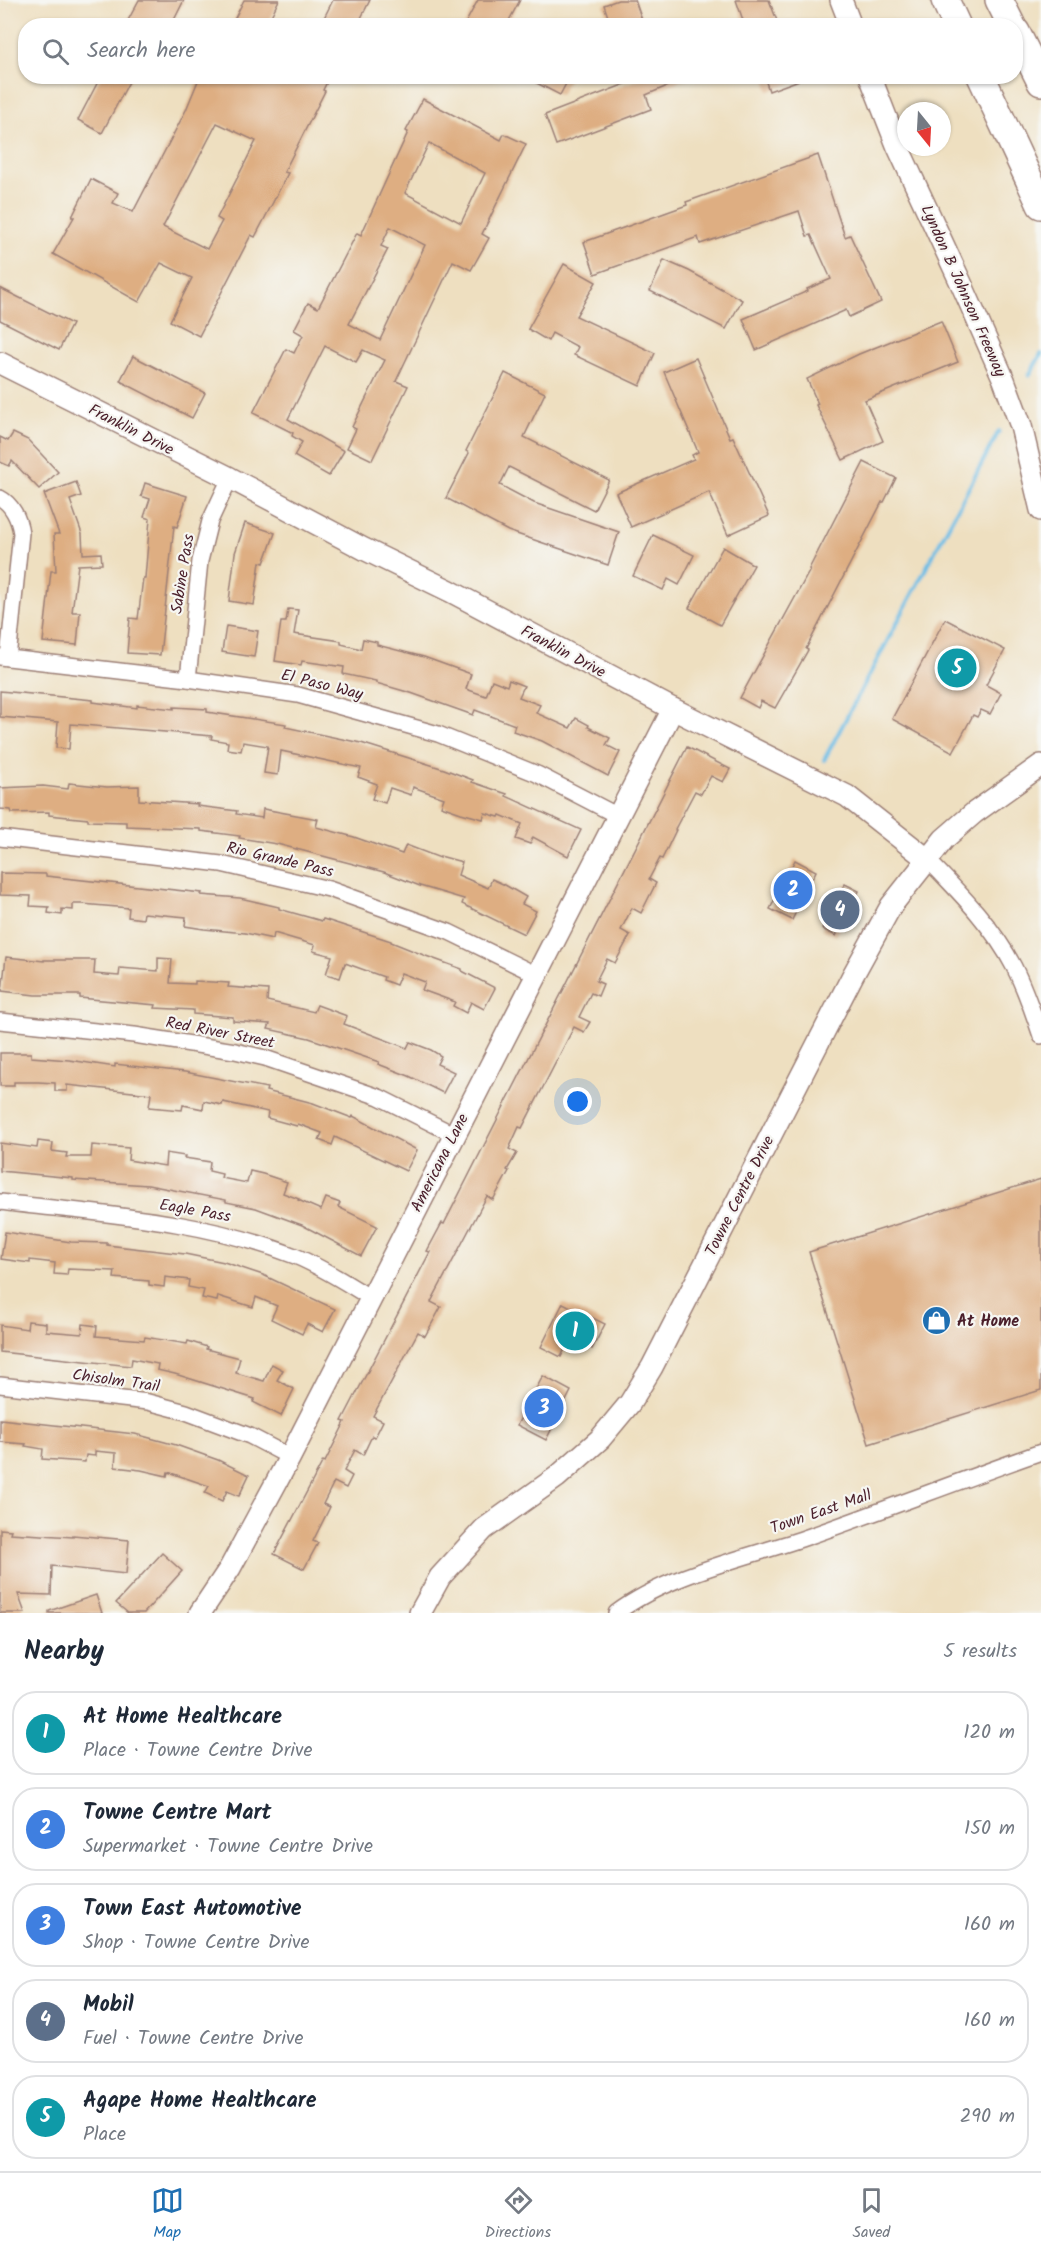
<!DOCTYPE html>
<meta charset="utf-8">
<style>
body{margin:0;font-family:Kalam,sans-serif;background:#f2f2f3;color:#1f2937}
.compass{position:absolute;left:897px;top:102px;width:54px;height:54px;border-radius:50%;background:#fff;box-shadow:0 2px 4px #0004;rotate:162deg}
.you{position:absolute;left:578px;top:1102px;width:21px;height:21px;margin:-15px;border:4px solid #fff;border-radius:50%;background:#1a73e8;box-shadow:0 0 0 9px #1a73e833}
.badge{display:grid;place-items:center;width:39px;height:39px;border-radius:50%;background:#1f6fb2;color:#fff;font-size:20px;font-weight:700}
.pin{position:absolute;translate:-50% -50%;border:3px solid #fff;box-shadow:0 2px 6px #0006}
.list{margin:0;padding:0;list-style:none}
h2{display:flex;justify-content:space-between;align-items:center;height:78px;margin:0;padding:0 24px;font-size:26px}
h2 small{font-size:20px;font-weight:400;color:#747a83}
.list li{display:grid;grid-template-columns:39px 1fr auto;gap:18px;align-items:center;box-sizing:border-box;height:84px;margin:0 12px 12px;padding:0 12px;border:2px solid #e0e1e3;border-radius:24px}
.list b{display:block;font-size:22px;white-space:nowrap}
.list p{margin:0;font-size:20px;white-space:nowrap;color:#747a83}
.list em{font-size:20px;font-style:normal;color:#747a83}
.icon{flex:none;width:33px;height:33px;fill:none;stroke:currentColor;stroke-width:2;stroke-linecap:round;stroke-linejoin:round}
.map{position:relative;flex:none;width:1041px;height:1613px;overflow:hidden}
.search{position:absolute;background:#fff;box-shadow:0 2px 4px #0004;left:18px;right:18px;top:18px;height:66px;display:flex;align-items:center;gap:15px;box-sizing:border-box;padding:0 21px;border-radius:24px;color:#747a83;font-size:22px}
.sheet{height:558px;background:#fff}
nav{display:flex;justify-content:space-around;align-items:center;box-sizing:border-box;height:84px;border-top:2px solid #e0e1e3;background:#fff;font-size:16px;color:#747a83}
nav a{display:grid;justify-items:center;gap:3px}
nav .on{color:#1f6fb2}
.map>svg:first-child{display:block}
</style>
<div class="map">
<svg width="1041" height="1613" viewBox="0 0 1041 1613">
<rect width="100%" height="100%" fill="#f6f6f2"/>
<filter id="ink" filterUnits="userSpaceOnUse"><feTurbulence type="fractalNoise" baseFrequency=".0167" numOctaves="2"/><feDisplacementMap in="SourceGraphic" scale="12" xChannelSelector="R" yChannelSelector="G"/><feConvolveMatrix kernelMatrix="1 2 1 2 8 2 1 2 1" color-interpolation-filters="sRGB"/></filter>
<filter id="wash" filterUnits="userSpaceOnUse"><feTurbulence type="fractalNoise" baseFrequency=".008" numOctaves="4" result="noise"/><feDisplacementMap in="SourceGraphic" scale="24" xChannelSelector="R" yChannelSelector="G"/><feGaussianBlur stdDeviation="1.35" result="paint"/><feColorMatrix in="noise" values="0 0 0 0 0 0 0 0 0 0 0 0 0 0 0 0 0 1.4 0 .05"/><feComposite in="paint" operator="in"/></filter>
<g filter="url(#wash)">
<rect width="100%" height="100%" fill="#eedfc0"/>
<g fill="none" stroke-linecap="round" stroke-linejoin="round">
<g stroke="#69bce5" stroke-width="4">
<polyline points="1029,376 1041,354"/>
<polyline points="824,760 999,431"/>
</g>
</g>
<g id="blocks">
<g fill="#deae82" fill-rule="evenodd">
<polygon points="139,0 184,0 171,26 125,26"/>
<polygon points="244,0 279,0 266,26 231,26"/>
<polygon points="333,0 370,0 357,26 320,26"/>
<polygon points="478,0 520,0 506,26 464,26"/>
<polygon points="618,0 635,0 644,26 611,26 604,5"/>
<polygon points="736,0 769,0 779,26 745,26"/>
<polygon points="101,76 132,76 102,133 78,120"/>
<path d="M 200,76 L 330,76 L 323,90 L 325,91 L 284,172 L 288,173 L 268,212 L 255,237 L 251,235 L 199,336 L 170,321 L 192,278 L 161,263 L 139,302 L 53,254 L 74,217 L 72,217 L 91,179 L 118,193 L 113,203 L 133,212 L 186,110 ZM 217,123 L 256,141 L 217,218 L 222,221 L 207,249 L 163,227 Z"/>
<polygon points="523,76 570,76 560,95"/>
<polygon points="646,76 689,77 646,95 651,109 556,145 545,115"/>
<polygon points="764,76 805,76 805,78 769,91"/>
<path d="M 423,99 L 501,140 L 504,134 L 526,144 L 482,234 L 489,238 L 471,270 L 453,261 L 396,381 L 408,386 L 372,460 L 347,448 L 356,429 L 352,427 L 385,360 L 363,350 L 356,362 L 325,346 L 288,419 L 344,451 L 329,476 L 294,456 L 302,442 L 292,436 L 293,433 L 253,413 L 286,349 L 294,353 L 303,335 L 294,330 L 308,303 L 318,308 L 357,233 L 361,235 L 408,132 L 406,131 ZM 429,143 L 485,173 L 461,223 L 405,193 ZM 390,227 L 425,245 L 380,340 L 349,324 L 388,249 L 381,246 Z"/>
<polygon points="818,155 845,237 850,235 881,302 849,317 846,310 756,350 743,319 808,291 807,289 831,279 811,235 807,236 799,211 700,244 698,237 595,274 584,242 687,205 686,202"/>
<polygon points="664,260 689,271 742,300 726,329 650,291"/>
<polygon points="564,264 596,282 576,316 655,353 640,386 574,355 578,347 552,333 548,341 528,329"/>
<polygon points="0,288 72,324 59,350 0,320"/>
<polygon points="941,321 958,362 865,400 883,441 843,460 816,405 818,404 807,379 859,354"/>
<polygon points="133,356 205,393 192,418 120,381"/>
<polygon points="696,358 730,438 733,437 769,516 728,535 709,492 631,527 616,493 694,459 692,455 698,452 664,372"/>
<polygon points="505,373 545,393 524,437 609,480 594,510 509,467 500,485 534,503 619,532 608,565 508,531 446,498 469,453 466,451"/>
<polygon points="13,433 28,440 58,472 39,489 12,461 9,466 0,462 0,437 8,441"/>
<polygon points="864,462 896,478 884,502 882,502 806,649 808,650 775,708 761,701 758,708 740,698 810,570 809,569"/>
<polygon points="76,482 81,496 70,500 82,534 83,554 101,553 102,564 78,565 72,612 80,612 77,645 43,642 51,571 56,571 54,534 59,534 44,494"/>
<polygon points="145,483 187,496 177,527 174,526 160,655 127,653 130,618 138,619 143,578 145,578 150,519 144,517 150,499 141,496"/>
<polygon points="245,523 275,533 264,563 260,562 254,605 229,601 235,553"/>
<polygon points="653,535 694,555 679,585 668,579 663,590 633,576"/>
<polygon points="723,547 754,565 720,625 689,608"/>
<polygon points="288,609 298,610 294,634 341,641 341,644 361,649 363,639 377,642 377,645 424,657 471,674 466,689 486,696 492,680 507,686 509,680 524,686 519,697 540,705 536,713 570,728 576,718 589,725 588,727 610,738 606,745 620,752 608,776 542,741 513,731 515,725 475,710 473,715 411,693 376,683 376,681 343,674 344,667 302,661 301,665 275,661 281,622 286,622"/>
<polygon points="945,619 1005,650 986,685 1001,693 990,714 981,710 977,717 973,715 953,752 892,719"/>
<polygon points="226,626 258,631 254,657 222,652"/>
<polygon points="0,691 93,700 93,702 137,708 137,705 174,709 174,707 207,709 207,712 286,724 285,727 361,743 444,769 473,780 472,782 507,794 506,796 581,830 568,856 533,837 530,844 516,839 522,824 500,815 499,817 485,813 483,819 461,813 441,806 444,798 413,787 411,795 390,788 385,803 372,799 377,784 358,777 361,768 281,751 278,775 264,773 268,746 243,742 241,751 227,749 228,742 211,739 212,736 71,724 69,749 56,748 58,722 0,717"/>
<polygon points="687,747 730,769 723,782 711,776 701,794 695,791 675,829 676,830 662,859 660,858 649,879 656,883 641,913 632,908 621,930 630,935 615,963 607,959 596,981 603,984 598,996 591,993 579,1017 590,1022 584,1032 574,1027 522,1128 519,1127 509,1149 517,1153 507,1170 509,1171 493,1200 487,1196 431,1302 441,1307 425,1336 418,1332 373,1416 383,1421 375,1437 372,1436 363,1455 355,1450 344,1471 352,1476 346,1488 334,1482 323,1504 330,1507 313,1541 318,1543 304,1569 274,1554 323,1461 325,1462 345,1422 342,1421 430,1252 427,1251 442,1223 444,1224"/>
<polygon points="69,783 107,787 139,786 139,800 198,804 197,806 237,811 236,814 262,818 263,809 318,819 316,827 354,837 402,854 406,845 440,858 440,856 462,862 458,875 488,888 492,879 505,885 526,897 522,904 536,911 524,934 462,904 464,899 420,886 384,872 277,844 239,838 240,836 201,831 201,829 126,826 126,822 88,821 88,819 49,815 49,812 12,813 11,810 0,809 0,788 43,786 68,789"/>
<polygon points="795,860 816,871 792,920 770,909"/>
<polygon points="0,873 46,874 46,876 202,893 201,895 240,898 279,907 279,909 322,921 323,919 391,941 391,942 426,956 462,969 462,971 495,988 484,1009 471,1002 466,1013 453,1006 455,1002 422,990 425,982 401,973 396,985 383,980 384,977 345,963 340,978 326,974 332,956 313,951 315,945 274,933 273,939 245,933 204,929 185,926 186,917 144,913 143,919 128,917 129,908 82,904 73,904 73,910 62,909 62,915 48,913 49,907 30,906 31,896 0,895"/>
<polygon points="845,884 859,891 836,936 822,929"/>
<polygon points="6,957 44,961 44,960 95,960 94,974 119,976 120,968 158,971 158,958 172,959 170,983 195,984 195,981 229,983 228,987 268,990 267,1001 314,1012 317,1005 347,1016 344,1024 407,1048 410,1042 431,1050 441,1056 437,1064 454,1072 443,1093 409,1076 378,1064 379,1062 309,1038 268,1029 270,1024 233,1021 233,1017 193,1014 193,1010 155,1008 156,1005 80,998 80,995 35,995 2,991"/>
<polygon points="0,1053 31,1053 31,1057 69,1060 115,1067 115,1064 185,1072 267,1088 266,1091 313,1103 352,1118 353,1116 417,1150 406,1171 335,1137 332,1145 319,1140 322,1133 298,1124 297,1126 267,1118 268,1112 223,1102 222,1105 204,1101 203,1109 183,1105 182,1110 149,1107 151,1094 67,1085 67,1091 55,1091 55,1083 38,1082 14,1082 14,1086 0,1086"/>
<polygon points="38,1141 53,1143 52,1151 67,1153 66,1157 91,1157 92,1145 129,1148 128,1160 165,1166 166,1153 185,1156 184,1158 210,1162 209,1171 222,1174 221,1178 247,1183 250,1171 263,1174 287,1182 283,1193 299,1199 298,1200 321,1210 326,1198 340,1203 338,1207 377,1226 361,1256 302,1225 256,1208 226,1202 226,1200 148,1185 73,1180 73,1178 0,1171 0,1143 37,1148"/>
<polygon points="1041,1179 1041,1390 869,1444 809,1252"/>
<polygon points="5,1232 71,1242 107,1243 107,1245 185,1254 224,1262 263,1275 335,1309 323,1332 307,1324 302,1334 271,1319 277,1306 256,1297 253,1307 218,1296 217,1301 202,1298 204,1290 188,1287 189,1280 165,1277 164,1287 149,1285 149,1281 114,1278 115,1271 68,1269 67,1275 54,1274 55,1263 30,1260 30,1263 1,1259"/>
<polygon points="563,1303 605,1324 592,1349 570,1338 561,1357 541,1347"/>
<polygon points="28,1321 46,1323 46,1331 82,1334 83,1324 97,1326 96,1336 144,1340 145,1337 187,1344 188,1341 207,1347 206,1349 240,1358 236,1373 264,1381 272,1364 283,1370 277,1380 294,1389 281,1416 253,1402 255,1399 175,1374 157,1370 158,1364 132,1359 131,1366 0,1352 0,1325 27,1329"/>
<polygon points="543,1376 571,1391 546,1440 517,1425"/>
<polygon points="0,1419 135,1434 176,1445 218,1460 249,1475 239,1496 227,1491 222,1501 205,1493 209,1486 168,1472 167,1476 141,1470 115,1467 116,1453 95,1451 95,1456 86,1455 85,1462 42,1459 43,1449 25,1446 26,1444 0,1442"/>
<polygon points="0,1529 11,1530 10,1533 73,1537 73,1535 129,1540 126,1574 52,1566 51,1595 18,1594 25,1613 0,1613"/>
<polygon points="162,1553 182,1571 144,1613 128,1613 116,1603"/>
<polygon points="96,1595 102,1613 49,1613 49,1611"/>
</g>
</g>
</g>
<g filter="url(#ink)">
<use href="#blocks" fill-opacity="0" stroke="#9c7f76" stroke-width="1.5"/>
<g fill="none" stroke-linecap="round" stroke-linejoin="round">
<defs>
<g id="street">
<path d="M 0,498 C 12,504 19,519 21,533 L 8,658"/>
<polyline points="0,657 188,679 298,695 438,734 537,774 618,816"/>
<polyline points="188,679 200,561 210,521 230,478"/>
<polyline points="0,838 221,864 329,889 449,932 537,975"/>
<path d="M 927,859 C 959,892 993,926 1014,967 C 1025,989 1033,1012 1041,1036"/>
<polyline points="0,1021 134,1035 235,1051 265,1058 379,1097 455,1135"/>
<path d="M 0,1202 C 99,1214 201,1219 295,1256 C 322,1267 346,1283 371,1298"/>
<polyline points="0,1385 148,1402 186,1412 250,1436 290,1457"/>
<path d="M 616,1613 C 670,1573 747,1558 810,1536 C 887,1509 964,1479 1041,1452"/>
</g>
<g id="secondary">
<polyline points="841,0 851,26"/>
<polyline points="870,76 897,145 961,283 1004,380 1021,426 1041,510"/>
<polyline points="0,363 230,478 364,549 450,591 673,709 847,796 927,859"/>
<polyline points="200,1613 230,1568 290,1457 673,709"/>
<polyline points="420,1613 440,1577 484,1529 557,1477 600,1439 630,1403 652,1367 853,975 891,906 944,839 974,813 1041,765"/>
</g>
<g id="highway">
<polyline points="945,0 957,26"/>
<polyline points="999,0 1012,26"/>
<polyline points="1016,32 1041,82"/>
<polyline points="981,76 1041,205"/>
</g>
</defs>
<use href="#street" stroke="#9c7f76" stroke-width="18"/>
<use href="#secondary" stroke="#9c7f76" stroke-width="24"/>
<use href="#highway" stroke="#9c7f76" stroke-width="30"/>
<use href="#street" stroke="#fff" stroke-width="15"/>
<use href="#secondary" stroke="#fff" stroke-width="21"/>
<use href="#highway" stroke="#fff" stroke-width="27"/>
</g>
</g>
<defs>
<symbol id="shop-disc" viewBox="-11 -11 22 22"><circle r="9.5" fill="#1f6fb2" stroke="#f6f6f2"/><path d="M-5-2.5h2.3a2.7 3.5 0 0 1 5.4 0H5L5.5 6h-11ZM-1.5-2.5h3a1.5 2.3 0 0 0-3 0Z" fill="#fff"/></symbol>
</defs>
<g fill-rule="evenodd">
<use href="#shop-disc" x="920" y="1304" width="33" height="33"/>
</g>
<g text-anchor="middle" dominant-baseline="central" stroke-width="4.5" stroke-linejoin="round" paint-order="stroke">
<g font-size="16" fill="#4a1f2b" stroke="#f6f6f2">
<text transform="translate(963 291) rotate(66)">Lyndon B Johnson Freeway</text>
<text transform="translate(131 430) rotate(27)">Franklin Drive</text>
<text transform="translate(183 574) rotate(-81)">Sabine Pass</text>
<text transform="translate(563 652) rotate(28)">Franklin Drive</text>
<text transform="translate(322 685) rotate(14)">El Paso Way</text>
<text transform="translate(280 860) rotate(13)">Rio Grande Pass</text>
<text transform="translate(220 1033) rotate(11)">Red River Street</text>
<text transform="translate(440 1163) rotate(-63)">Americana Lane</text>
<text transform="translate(740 1196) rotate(-63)">Towne Centre Drive</text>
<text transform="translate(195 1211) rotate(10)">Eagle Pass</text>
<text transform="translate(116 1381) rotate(8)">Chisolm Trail</text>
<text transform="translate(821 1512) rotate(-19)">Town East Mall</text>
</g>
<g font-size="16" font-weight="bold" fill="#4a1f2b" stroke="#f6f6f2" text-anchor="start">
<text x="957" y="1321">At Home</text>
</g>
</g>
</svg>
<svg class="compass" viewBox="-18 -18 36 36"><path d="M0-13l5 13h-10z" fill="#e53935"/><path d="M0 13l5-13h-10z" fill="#747a83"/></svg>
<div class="you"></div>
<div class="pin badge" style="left:575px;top:1331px;background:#0f9aa8">1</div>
<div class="pin badge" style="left:793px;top:890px;background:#3f7fe0">2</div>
<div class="pin badge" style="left:544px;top:1408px;background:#3f7fe0">3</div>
<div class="pin badge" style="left:840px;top:910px;background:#5c6f8a">4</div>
<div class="pin badge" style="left:957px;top:668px;background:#0f9aa8">5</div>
<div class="search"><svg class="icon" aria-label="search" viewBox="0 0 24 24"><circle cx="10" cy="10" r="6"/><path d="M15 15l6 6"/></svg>Search here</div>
</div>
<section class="sheet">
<h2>Nearby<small>5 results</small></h2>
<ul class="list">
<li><span class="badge" style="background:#0f9aa8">1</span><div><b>At Home Healthcare</b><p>Place · Towne Centre Drive</p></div><em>120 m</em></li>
<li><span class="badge" style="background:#3f7fe0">2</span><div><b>Towne Centre Mart</b><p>Supermarket · Towne Centre Drive</p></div><em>150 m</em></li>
<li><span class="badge" style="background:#3f7fe0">3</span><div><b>Town East Automotive</b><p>Shop · Towne Centre Drive</p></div><em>160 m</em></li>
<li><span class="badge" style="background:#5c6f8a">4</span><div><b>Mobil</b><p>Fuel · Towne Centre Drive</p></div><em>160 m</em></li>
<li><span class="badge" style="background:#0f9aa8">5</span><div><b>Agape Home Healthcare</b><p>Place</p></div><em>290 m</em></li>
</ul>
</section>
<nav>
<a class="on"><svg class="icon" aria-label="map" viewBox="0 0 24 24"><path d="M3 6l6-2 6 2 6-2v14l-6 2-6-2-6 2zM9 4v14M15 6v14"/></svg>Map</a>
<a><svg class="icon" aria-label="directions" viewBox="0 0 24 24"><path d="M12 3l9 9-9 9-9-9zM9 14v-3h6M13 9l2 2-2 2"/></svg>Directions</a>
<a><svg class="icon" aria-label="saved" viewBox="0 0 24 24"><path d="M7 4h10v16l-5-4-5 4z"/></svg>Saved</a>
</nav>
